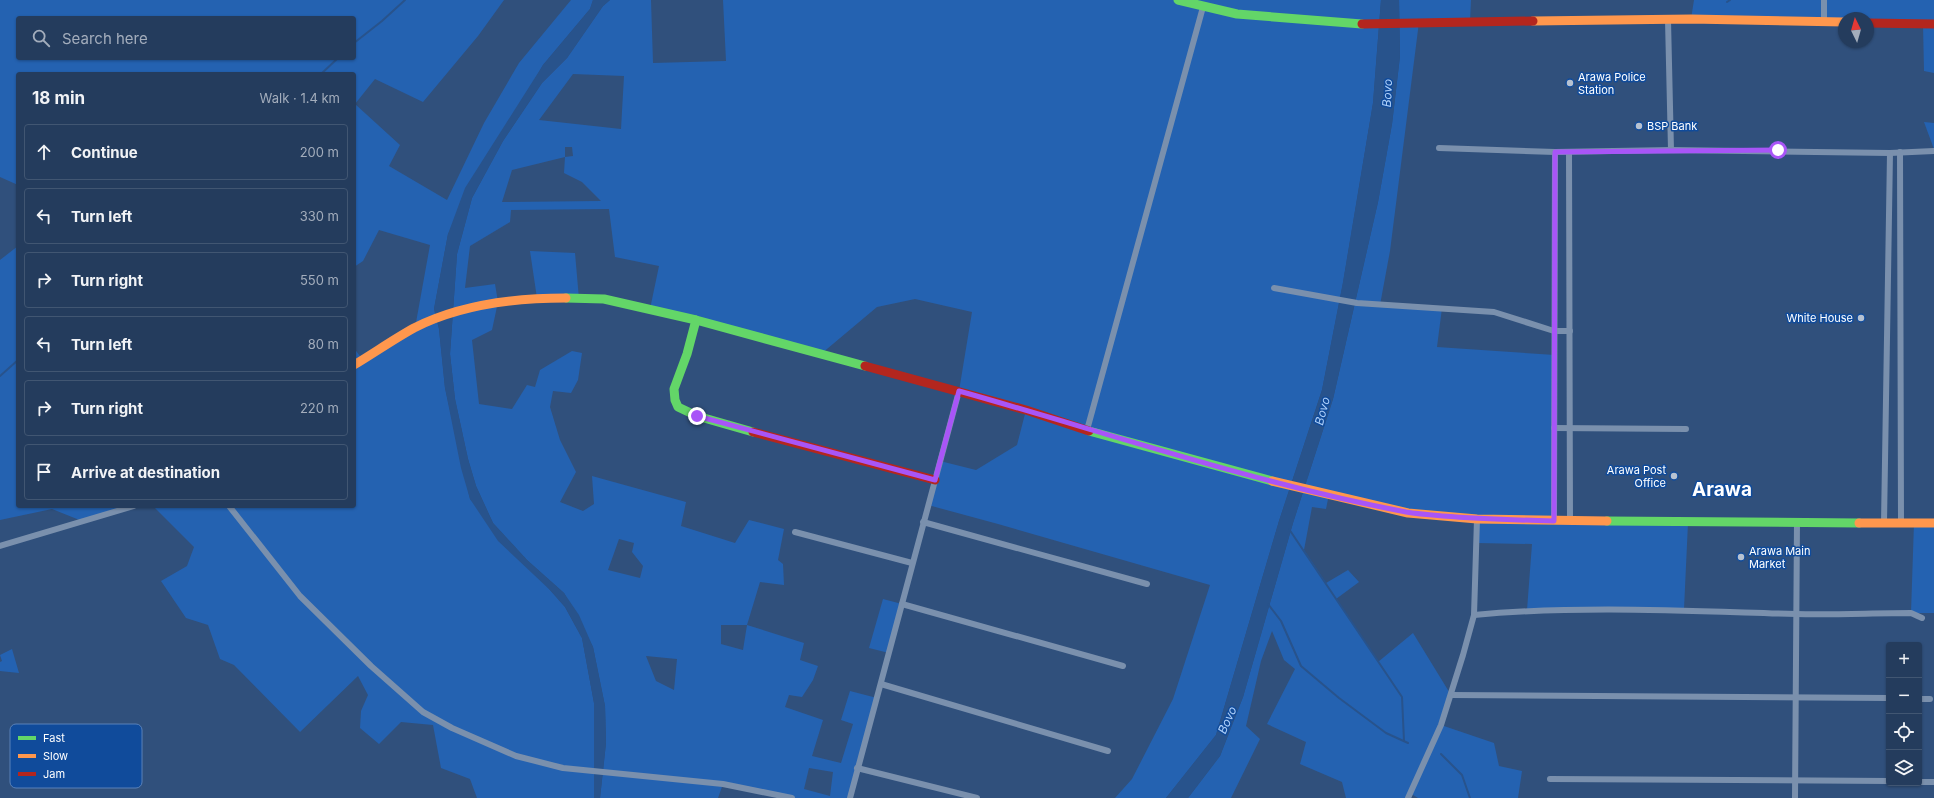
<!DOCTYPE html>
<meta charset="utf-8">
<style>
body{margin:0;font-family:Inter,sans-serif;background:#304766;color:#f1f3f6}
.controls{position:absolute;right:12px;bottom:12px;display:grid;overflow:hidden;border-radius:4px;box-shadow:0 1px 3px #0004}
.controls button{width:36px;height:36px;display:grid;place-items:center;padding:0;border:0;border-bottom:1px solid #415672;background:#243c5d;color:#f1f3f6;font:20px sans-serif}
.compass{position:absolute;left:1838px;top:12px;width:36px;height:36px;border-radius:50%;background:#243c5d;box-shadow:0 1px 3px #0004;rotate:355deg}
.stop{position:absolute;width:12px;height:12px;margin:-9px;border:3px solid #a855f7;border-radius:50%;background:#fff}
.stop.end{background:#a855f7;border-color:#fff;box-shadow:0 1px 4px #0008}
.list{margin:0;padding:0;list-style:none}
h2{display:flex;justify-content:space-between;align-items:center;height:52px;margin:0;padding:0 16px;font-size:17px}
h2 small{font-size:13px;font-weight:400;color:#a3adbc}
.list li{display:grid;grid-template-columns:26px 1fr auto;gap:12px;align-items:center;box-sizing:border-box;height:56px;margin:0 8px 8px;padding:0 8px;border:1px solid #415672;border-radius:4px}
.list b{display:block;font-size:15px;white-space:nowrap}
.list em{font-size:13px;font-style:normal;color:#a3adbc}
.icon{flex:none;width:22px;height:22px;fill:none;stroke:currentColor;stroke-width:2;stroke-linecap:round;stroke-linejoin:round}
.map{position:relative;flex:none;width:1934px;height:798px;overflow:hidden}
.search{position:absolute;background:#243c5d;box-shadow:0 1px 3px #0004;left:16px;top:16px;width:340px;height:44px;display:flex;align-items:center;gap:10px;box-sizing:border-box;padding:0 14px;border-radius:4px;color:#a3adbc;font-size:15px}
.panel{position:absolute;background:#243c5d;box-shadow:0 1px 3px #0004;left:16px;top:72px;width:340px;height:436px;border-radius:4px}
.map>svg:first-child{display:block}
</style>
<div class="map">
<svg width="1934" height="798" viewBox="0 0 1934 798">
<rect width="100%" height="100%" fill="#30507c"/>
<g fill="#2462b1" fill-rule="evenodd">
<path d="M 0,0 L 504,0 L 478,36 L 423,102 L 375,79 L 355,104 L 400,145 L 389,166 L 447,200 L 484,123 L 519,63 L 571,0 L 593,0 L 590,9 L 543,65 L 448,234 L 434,309 L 439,329 L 445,388 L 470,499 L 565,607 L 582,638 L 594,703 L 594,798 L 477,798 L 470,779 L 441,768 L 433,725 L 401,722 L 379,744 L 360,728 L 361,711 L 368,695 L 358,676 L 300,732 L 234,665 L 220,659 L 208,625 L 186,618 L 161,581 L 187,566 L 194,547 L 153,506 L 354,506 L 354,348 L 362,359 L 415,328 L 430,245 L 379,230 L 363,261 L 354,267 L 354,74 L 18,74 L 18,185 L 0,177 ZM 18,18 L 354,18 L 354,58 L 18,58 Z"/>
<path d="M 610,0 L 651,0 L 653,63 L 726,61 L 723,0 L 1381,0 L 1373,103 L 1343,283 L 1322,390 L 1279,521 L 1216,735 L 1166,798 L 1115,798 L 1132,779 L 1173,699 L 1210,585 L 998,524 L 928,505 L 940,461 L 976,470 L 1017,445 L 1026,410 L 959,391 L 972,312 L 915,299 L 877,307 L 821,354 L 650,309 L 659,266 L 615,257 L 609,209 L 511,210 L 510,222 L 470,246 L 465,288 L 495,284 L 498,302 L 492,330 L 472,340 L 479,404 L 512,409 L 527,385 L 535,387 L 540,370 L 572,351 L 582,353 L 578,380 L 571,393 L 553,391 L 550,407 L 560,440 L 576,472 L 560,502 L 583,511 L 594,504 L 592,476 L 686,502 L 681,526 L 735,543 L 749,520 L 784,529 L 778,560 L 783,564 L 784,585 L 760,582 L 747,625 L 804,643 L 800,660 L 818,666 L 813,680 L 802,697 L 789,695 L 785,707 L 823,720 L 812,756 L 841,763 L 853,724 L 841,720 L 850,691 L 877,698 L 850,798 L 792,798 L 723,784 L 718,798 L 600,798 L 606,743 L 605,706 L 593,647 L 564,593 L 527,560 L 493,523 L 476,486 L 468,459 L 455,399 L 450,354 L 457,254 L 472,198 L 503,141 L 542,83 L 567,58 L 603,6 ZM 573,74 L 624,76 L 621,129 L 539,120 ZM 565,147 L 572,147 L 573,156 L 565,157 ZM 565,157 L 564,173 L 582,182 L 601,201 L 502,202 L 512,170 ZM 619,539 L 634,543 L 632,552 L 643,566 L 640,578 L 608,570 ZM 721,625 L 747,625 L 743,650 L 721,644 ZM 646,656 L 677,659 L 674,690 L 656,681 ZM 809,768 L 833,772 L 830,796 L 804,789 Z"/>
<polygon points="1399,0 1471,0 1470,22 1419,22 1390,251 1380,305 1442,308 1437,347 1555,355 1554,521 1688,523 1684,609 1527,610 1532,544 1477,543 1477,519 1408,513 1329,494 1326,509 1312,507 1304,550 1326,583 1348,570 1359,582 1336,599 1378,662 1413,633 1451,695 1441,725 1494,743 1499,766 1522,771 1518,798 1418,798 1410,793 1408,798 1346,798 1342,782 1300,764 1306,742 1267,724 1295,669 1284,660 1272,631 1261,661 1246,726 1260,739 1231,798 1188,798 1220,756 1243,697 1293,523 1333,399 1378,202 1392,124 1400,56"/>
<polygon points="1694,0 1934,0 1934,73 1924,71 1923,24 1868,23 1868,18 1691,19"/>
<polygon points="1924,122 1934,123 1934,149"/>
<polygon points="18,246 18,506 116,506 121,511 82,521 52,509 0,520 0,260"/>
<polygon points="530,251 575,253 579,299 537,298"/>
<polygon points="1914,523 1934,523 1934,613 1911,613"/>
<polygon points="883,599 902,604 889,653 869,648"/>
<polygon points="12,649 19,673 0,671 0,662 2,661 0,655"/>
</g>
<g fill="#28538c">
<polygon points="593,0 610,0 603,6 567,58 542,83 503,141 472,198 457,254 450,354 455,399 468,459 476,486 493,523 527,560 564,593 579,615 593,647 605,706 606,743 600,798 594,798 594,703 582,638 565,607 550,590 498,541 470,499 461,468 445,388 439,329 434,309 448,234 465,188 543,65 590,9"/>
<polygon points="1381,0 1399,0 1400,56 1392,124 1378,202 1333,399 1293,523 1243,697 1220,756 1188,798 1166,798 1216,735 1279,521 1322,390 1343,282 1373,103"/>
</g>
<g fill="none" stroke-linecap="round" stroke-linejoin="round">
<g stroke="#28538c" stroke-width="2">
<polyline points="1727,2 1730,0"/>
<polyline points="354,43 382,21 405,0"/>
<polyline points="321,74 338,58"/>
<polyline points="0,376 18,360"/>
<polyline points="1289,529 1402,697 1404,741"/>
<polyline points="1268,604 1281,621 1301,666 1339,698 1386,733 1408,743"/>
<polyline points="1441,754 1462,775 1470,798"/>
</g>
<g stroke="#7a90ad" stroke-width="6">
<polyline points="1824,0 1824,22"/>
<polyline points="1668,20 1671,150"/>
<polyline points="1439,148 1555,152 1671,150 1890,153 1934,151"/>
<polyline points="1569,152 1570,521"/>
<polyline points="1900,152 1901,522"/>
<polyline points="1274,288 1357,303 1494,312 1554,331 1570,331"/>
<polyline points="1554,428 1686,429"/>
<polyline points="1087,430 1203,7"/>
<polyline points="229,506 300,596 371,666 423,712 452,728 516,756 563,768 723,784 792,798"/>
<polyline points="1554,521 1555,152"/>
<polyline points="923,522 1147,584"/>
<polyline points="1884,523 1890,153"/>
<polyline points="795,532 912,563"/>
<polyline points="0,546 134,506"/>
<polyline points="902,604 1123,666"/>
<path d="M 1474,615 C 1581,605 1688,611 1796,614 C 1834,615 1873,613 1911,613 L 1922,618"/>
<polyline points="881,684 1108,751"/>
<polyline points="1451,695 1889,698"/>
<polyline points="1919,699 1930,699"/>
<polyline points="857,768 977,798"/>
<polyline points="1550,779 1889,781"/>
<polyline points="1919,782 1934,782"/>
<polyline points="850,798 959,391"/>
<polyline points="1408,798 1441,725 1463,655 1474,615 1477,519"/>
<polyline points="1795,798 1797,522"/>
</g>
<g stroke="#63d668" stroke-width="9">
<polyline points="1178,0 1237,14 1362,24"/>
<polyline points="566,298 604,299 696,320 865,366"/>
<polyline points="696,320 687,354 674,389 675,400 678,407 697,416 753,432"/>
<polyline points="1089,431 1272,481"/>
<polyline points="1607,521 1859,523"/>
</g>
<g stroke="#ff974d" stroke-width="9">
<polyline points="1533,21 1691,19 1844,22"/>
<path d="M 354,365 C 374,353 394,339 414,328 C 461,304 515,298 566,298"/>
<polyline points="1272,481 1408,513 1477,519 1607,521"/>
<polyline points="1859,523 1934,523"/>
</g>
<g stroke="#b3261e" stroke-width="9">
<polyline points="1868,23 1934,24"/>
<polyline points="1362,24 1533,21"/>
<polyline points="865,366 1026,410 1089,431"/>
<polyline points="753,432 935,480"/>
</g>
</g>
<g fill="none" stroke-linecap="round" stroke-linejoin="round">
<path stroke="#a855f7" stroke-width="5" d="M 697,416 L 935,480 L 959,391 C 1108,433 1254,483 1406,512 C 1418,514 1431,515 1443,516 C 1480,519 1517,520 1554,521 L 1555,152 L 1778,150"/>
</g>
<g fill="#b7c2d1" stroke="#104b9b" stroke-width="1.5">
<circle cx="1570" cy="83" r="4"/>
<circle cx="1639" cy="126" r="4"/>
<circle cx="1861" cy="318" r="4"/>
<circle cx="1674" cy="476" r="4"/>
<circle cx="1741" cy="557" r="4"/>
</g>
<g text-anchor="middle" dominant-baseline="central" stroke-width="3" stroke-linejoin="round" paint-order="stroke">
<g font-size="11" fill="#fff" stroke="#104b9b" text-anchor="start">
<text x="1578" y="77">Arawa Police<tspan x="1578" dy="13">Station</tspan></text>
<text x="1647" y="126">BSP Bank</text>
<text x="1853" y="318" text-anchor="end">White House</text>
<text x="1666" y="470" text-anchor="end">Arawa Post<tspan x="1666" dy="13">Office</tspan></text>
<text x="1749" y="551">Arawa Main<tspan x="1749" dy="13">Market</tspan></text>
</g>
<g font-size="12" font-style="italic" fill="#afd1fb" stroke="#104b9b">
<text transform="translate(1387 93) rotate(-87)">Bovo</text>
<text transform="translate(1322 411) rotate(-75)">Bovo</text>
<text transform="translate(1227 720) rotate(-66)">Bovo</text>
</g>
<g font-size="19" font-weight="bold" fill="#fff" stroke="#104b9b">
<text x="1722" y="489">Arawa</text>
</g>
</g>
<rect x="10" y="724" width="132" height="64" rx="6" fill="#104b9b" stroke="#5881b9" stroke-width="1"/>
<rect x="18" y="736" width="18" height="4" fill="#63d668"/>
<rect x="18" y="754" width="18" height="4" fill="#ff974d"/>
<rect x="18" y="772" width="18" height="4" fill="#b3261e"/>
<g font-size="11" fill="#fff">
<text x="43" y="742">Fast</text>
<text x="43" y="760">Slow</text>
<text x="43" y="778">Jam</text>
</g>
</svg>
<div class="controls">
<button>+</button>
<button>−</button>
<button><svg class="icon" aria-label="locate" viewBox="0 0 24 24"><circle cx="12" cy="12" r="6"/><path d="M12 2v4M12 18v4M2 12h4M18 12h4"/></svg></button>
<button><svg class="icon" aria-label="layers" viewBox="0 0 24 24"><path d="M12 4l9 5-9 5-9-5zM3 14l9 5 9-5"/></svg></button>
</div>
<svg class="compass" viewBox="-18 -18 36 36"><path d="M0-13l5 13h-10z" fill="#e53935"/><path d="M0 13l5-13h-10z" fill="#a3adbc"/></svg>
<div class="stop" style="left:1778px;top:150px"></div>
<div class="stop end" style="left:697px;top:416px"></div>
<div class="search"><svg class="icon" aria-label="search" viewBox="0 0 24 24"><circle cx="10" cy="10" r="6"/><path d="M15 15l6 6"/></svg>Search here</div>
<section class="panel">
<h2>18 min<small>Walk · 1.4 km</small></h2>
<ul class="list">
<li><svg class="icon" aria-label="ahead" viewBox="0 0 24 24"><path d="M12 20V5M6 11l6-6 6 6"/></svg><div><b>Continue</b></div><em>200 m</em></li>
<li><svg class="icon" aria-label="left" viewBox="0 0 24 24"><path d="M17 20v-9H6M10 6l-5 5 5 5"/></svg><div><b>Turn left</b></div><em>330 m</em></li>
<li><svg class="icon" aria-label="right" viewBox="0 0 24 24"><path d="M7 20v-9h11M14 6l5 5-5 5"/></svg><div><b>Turn right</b></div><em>550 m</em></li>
<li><svg class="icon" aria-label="left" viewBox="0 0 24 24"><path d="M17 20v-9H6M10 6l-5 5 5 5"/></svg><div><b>Turn left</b></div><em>80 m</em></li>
<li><svg class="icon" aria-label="right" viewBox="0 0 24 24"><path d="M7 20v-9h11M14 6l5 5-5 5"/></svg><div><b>Turn right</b></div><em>220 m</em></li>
<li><svg class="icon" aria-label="arrive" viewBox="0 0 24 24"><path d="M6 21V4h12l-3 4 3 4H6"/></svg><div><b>Arrive at destination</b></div></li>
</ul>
</section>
</div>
